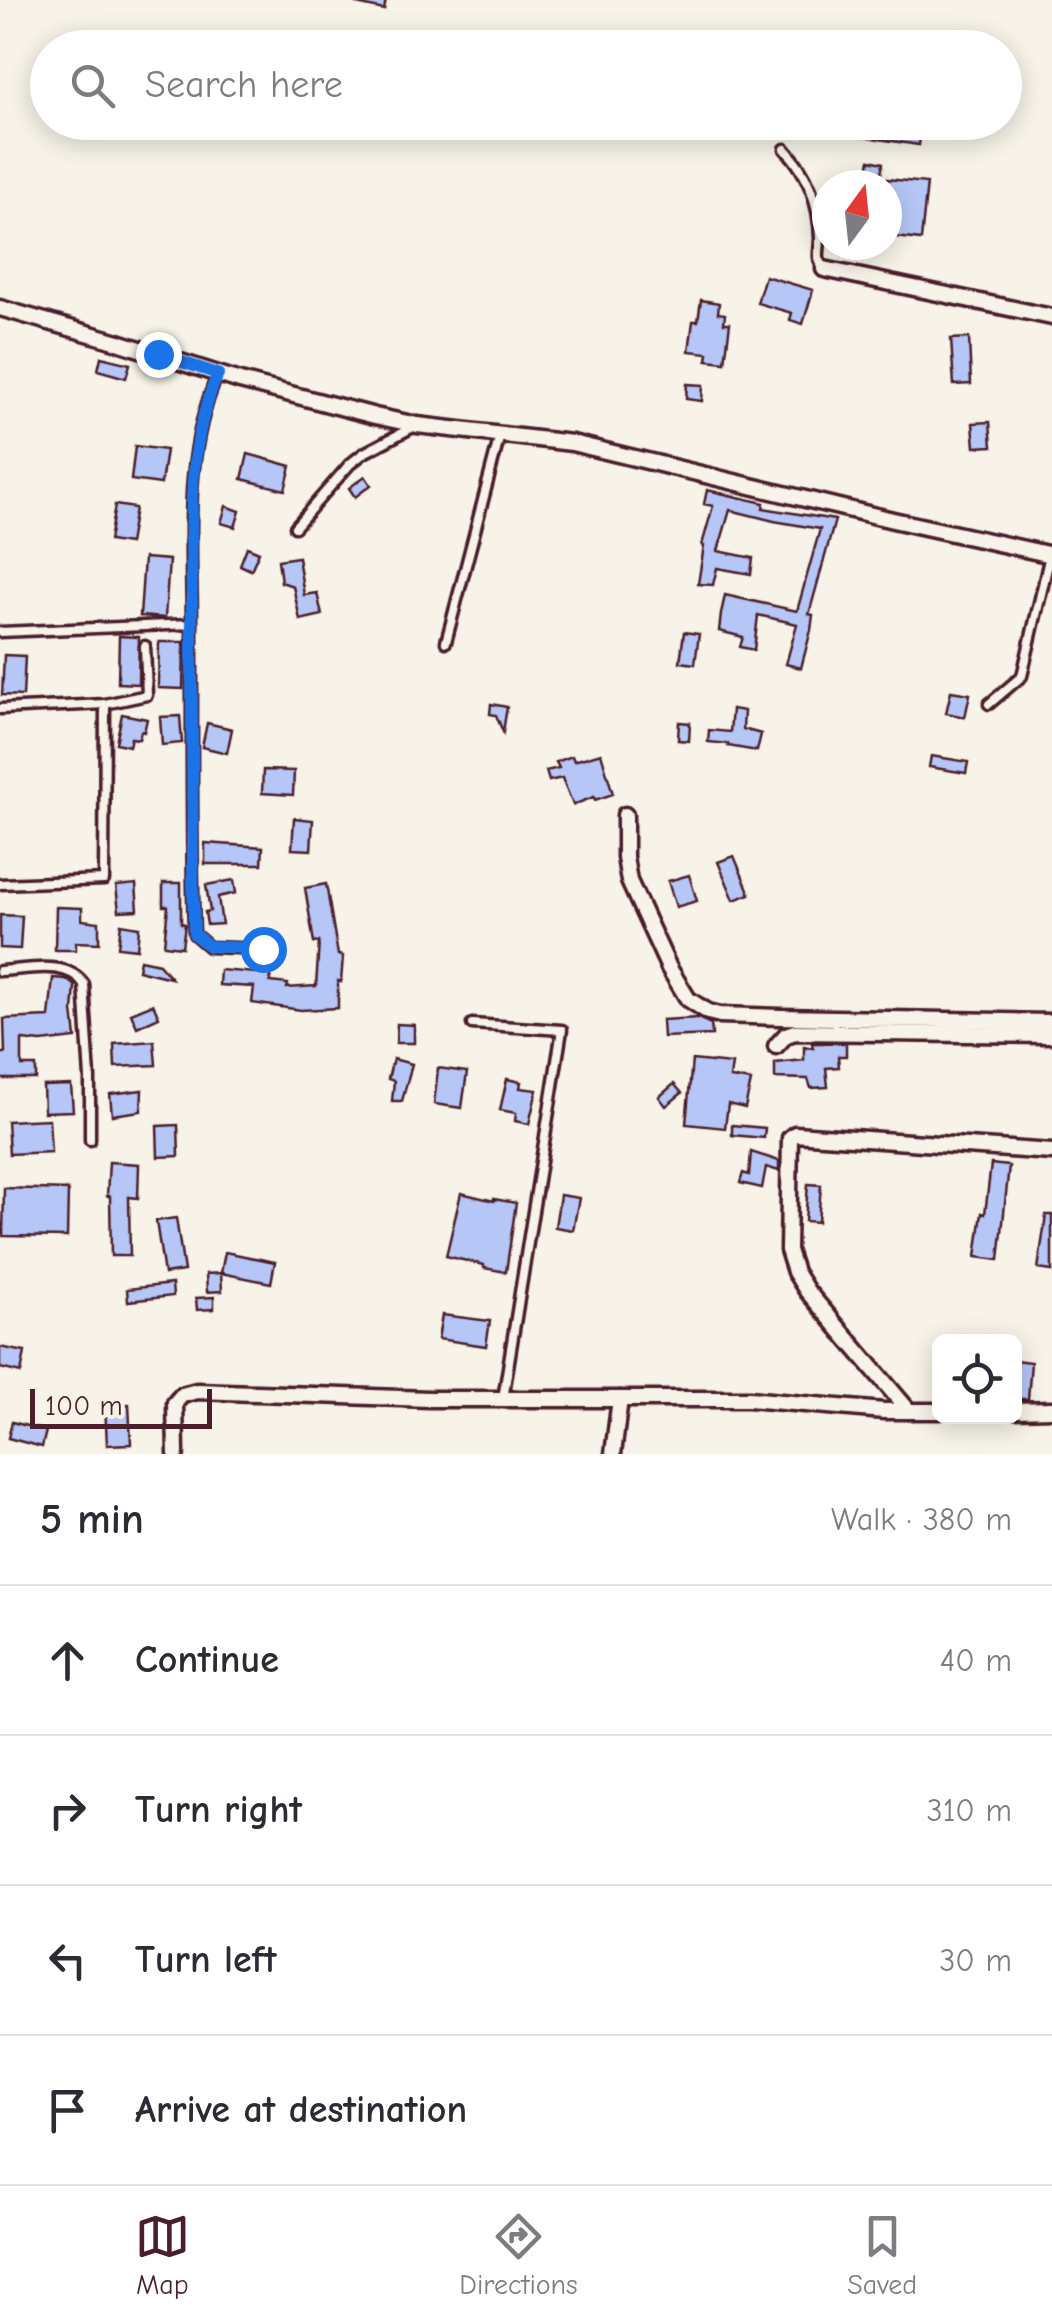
<!DOCTYPE html>
<meta charset="utf-8">
<style>
body{margin:0;font-family:"Comic Neue",sans-serif;background:#f7f7f7;color:#2b2b33}
.controls{position:absolute;right:30px;bottom:30px;display:grid;overflow:hidden;border-radius:15px;box-shadow:0 5px 25px #0003}
.controls button{width:90px;height:90px;display:grid;place-items:center;padding:0;border:0;border-bottom:2px solid #e1e1e2;background:#fff;color:#2b2b33;font:50px sans-serif}
.compass{position:absolute;left:812px;top:170px;width:90px;height:90px;border-radius:50%;background:#fff;box-shadow:0 5px 25px #0003;rotate:15deg}
.scale{position:absolute;left:30px;bottom:25px;width:182px;box-sizing:border-box;padding-left:10px;border:5px solid #4a1f2b;border-top:0;font-size:28px;line-height:35px;white-space:nowrap;color:#4a1f2b;-webkit-text-stroke:8px #f7f3e8;paint-order:stroke}
.stop{position:absolute;width:30px;height:30px;margin:-22px;border:8px solid #1a73e8;border-radius:50%;background:#fff}
.stop.end{background:#1a73e8;border-color:#fff;box-shadow:0 2px 10px #0008}
.list{margin:0;padding:0;list-style:none}
h2{display:flex;justify-content:space-between;align-items:center;height:130px;margin:0;padding:0 40px;font-size:42px}
h2 small{font-size:32px;font-weight:400;color:#7c7c81}
.list li{display:grid;grid-template-columns:65px 1fr auto;gap:30px;align-items:center;box-sizing:border-box;height:150px;padding:0 40px;border-top:2px solid #e1e1e2}
.list b{display:block;font-size:38px;white-space:nowrap}
.list em{font-size:32px;font-style:normal;color:#7c7c81}
.icon{flex:none;width:55px;height:55px;fill:none;stroke:currentColor;stroke-width:2;stroke-linecap:round;stroke-linejoin:round}
.map{position:relative;flex:none;width:1052px;height:1454px;overflow:hidden}
.search{position:absolute;background:#fff;box-shadow:0 5px 25px #0003;left:30px;right:30px;top:30px;height:110px;display:flex;align-items:center;gap:25px;box-sizing:border-box;padding:0 35px;border-radius:55px;color:#7c7c81;font-size:38px}
.sheet{height:730px;background:#fff}
nav{display:flex;justify-content:space-around;align-items:center;box-sizing:border-box;height:140px;border-top:2px solid #e1e1e2;background:#fff;font-size:28px;color:#7c7c81}
nav a{display:grid;justify-items:center;gap:5px}
nav .on{color:#4a1f2b}
.map>svg:first-child{display:block}
</style>
<div class="map">
<svg width="1052" height="1454" viewBox="0 0 1052 1454">
<rect width="100%" height="100%" fill="#f7f3e8"/>
<filter id="ink" filterUnits="userSpaceOnUse"><feTurbulence type="fractalNoise" baseFrequency=".01" numOctaves="2"/><feDisplacementMap in="SourceGraphic" scale="20" xChannelSelector="R" yChannelSelector="G"/><feConvolveMatrix kernelMatrix="1 2 1 2 8 2 1 2 1" color-interpolation-filters="sRGB"/></filter>
<g filter="url(#ink)">
<g fill="#b6c7f7" stroke="#4a1f2b" stroke-width="2.5">
<polygon points="358,0 386,0 384,10 357,4"/>
<polygon points="867,122 922,122 919,145 865,137"/>
<polygon points="870,160 883,163 879,185 865,185"/>
<polygon points="887,179 927,183 921,240 887,236"/>
<polygon points="765,276 813,290 803,324 790,320 792,313 757,303"/>
<polygon points="701,300 719,303 718,313 725,314 724,323 730,323 725,362 707,360 708,353 689,351 693,321 698,321"/>
<polygon points="969,338 971,384 954,385 951,339"/>
<polygon points="101,357 130,364 126,378 98,370"/>
<polygon points="687,384 703,385 702,401 686,399"/>
<polygon points="990,422 992,446 975,447 973,423"/>
<polygon points="135,446 166,450 161,484 131,480"/>
<polygon points="248,454 291,466 285,490 242,479"/>
<polygon points="365,476 371,485 355,497 349,488"/>
<polygon points="707,490 764,503 763,508 835,520 809,614 813,615 811,630 801,668 786,664 797,624 758,615 754,650 740,647 743,637 719,631 721,614 725,595 797,611 820,529 774,521 730,510 718,551 753,558 751,574 717,568 713,585 698,584 704,546 702,545 713,506 704,504"/>
<polygon points="115,505 135,508 129,544 109,541"/>
<polygon points="226,506 240,511 235,527 221,523"/>
<polygon points="247,547 259,552 251,570 240,565"/>
<polygon points="298,557 304,595 317,593 322,615 300,620 293,586 281,582 278,560"/>
<polygon points="144,558 169,560 165,618 140,616"/>
<polygon points="684,632 699,634 695,664 680,662"/>
<polygon points="119,636 139,637 138,684 118,683"/>
<polygon points="159,642 184,642 183,689 158,688"/>
<polygon points="4,655 25,656 23,696 2,695"/>
<polygon points="951,691 970,694 965,717 946,713"/>
<polygon points="491,704 507,707 503,732 496,715 490,714"/>
<polygon points="732,709 744,711 743,729 761,734 757,751 728,746 728,744 708,742 709,730 730,732"/>
<polygon points="122,714 147,719 144,732 141,731 139,739 131,738 129,746 116,743"/>
<polygon points="180,716 182,743 162,745 160,717"/>
<polygon points="679,722 690,723 689,741 678,740"/>
<polygon points="207,723 232,729 227,753 202,747"/>
<polygon points="601,753 613,794 595,800 594,797 573,805 562,778 549,781 546,771 559,768 556,762 572,756 574,761"/>
<polygon points="931,756 968,762 966,773 929,767"/>
<polygon points="263,770 294,771 293,795 262,793"/>
<polygon points="294,818 313,820 311,850 292,849"/>
<polygon points="205,843 263,847 262,864 205,864"/>
<polygon points="734,856 750,894 734,900 718,862"/>
<polygon points="689,875 697,901 676,907 668,881"/>
<polygon points="234,880 236,893 218,897 222,924 207,925 205,912 210,911 206,885"/>
<polygon points="163,883 181,883 181,923 185,924 182,947 164,945 168,906 163,906"/>
<polygon points="136,884 138,910 119,911 116,886"/>
<polygon points="326,884 338,955 343,956 341,982 338,981 338,1008 301,1010 252,1003 254,987 219,985 220,970 256,973 256,967 272,969 270,982 288,984 287,988 316,986 319,942 314,943 305,888"/>
<polygon points="56,907 82,908 82,920 99,922 99,943 76,942 76,950 55,950"/>
<polygon points="0,915 22,916 20,949 0,948"/>
<polygon points="121,924 139,927 137,949 118,947"/>
<polygon points="140,960 159,964 171,978 138,970"/>
<polygon points="53,978 66,979 75,986 73,1011 76,1038 41,1042 22,1040 22,1066 36,1066 36,1079 0,1079 0,1053 5,1053 4,1019 49,1017"/>
<polygon points="153,1004 159,1017 137,1027 131,1013"/>
<polygon points="698,1018 711,1024 712,1035 663,1037 662,1020"/>
<polygon points="397,1024 414,1025 414,1043 396,1043"/>
<polygon points="154,1041 156,1065 115,1067 114,1044"/>
<polygon points="812,1043 846,1043 846,1056 838,1056 839,1067 826,1068 828,1087 811,1088 808,1079 775,1078 775,1063 804,1060 804,1046 813,1048"/>
<polygon points="393,1059 412,1064 402,1101 392,1101 394,1081 388,1079"/>
<polygon points="692,1060 732,1064 730,1078 751,1081 745,1108 728,1104 725,1128 686,1124"/>
<polygon points="438,1068 467,1072 462,1108 434,1104"/>
<polygon points="507,1079 521,1082 520,1088 537,1090 529,1124 515,1121 516,1113 500,1110"/>
<polygon points="674,1084 682,1093 666,1106 659,1097"/>
<polygon points="71,1085 73,1111 44,1112 43,1086"/>
<polygon points="142,1090 141,1111 112,1115 110,1094"/>
<polygon points="49,1119 51,1152 9,1154 7,1121"/>
<polygon points="178,1125 179,1156 158,1157 157,1126"/>
<polygon points="732,1125 765,1128 764,1138 732,1135"/>
<polygon points="751,1152 779,1161 779,1171 766,1167 762,1188 740,1183 743,1173 749,1175"/>
<polygon points="109,1162 139,1164 138,1198 129,1197 130,1256 111,1256 110,1196 107,1196"/>
<polygon points="991,1164 1009,1166 999,1260 976,1257 982,1213 985,1214"/>
<polygon points="808,1184 821,1185 818,1222 805,1221"/>
<polygon points="4,1188 68,1190 67,1237 3,1236"/>
<polygon points="461,1193 494,1201 494,1199 516,1203 506,1272 484,1268 484,1265 446,1256"/>
<polygon points="560,1195 579,1198 573,1230 555,1227"/>
<polygon points="1046,1215 1052,1215 1052,1271 1038,1269"/>
<polygon points="176,1218 184,1271 164,1274 156,1221"/>
<polygon points="225,1252 275,1262 271,1283 221,1273"/>
<polygon points="221,1273 222,1291 207,1292 206,1274"/>
<polygon points="172,1284 173,1296 128,1301 127,1289"/>
<polygon points="214,1297 214,1309 197,1310 196,1298"/>
<polygon points="442,1315 490,1321 486,1346 438,1339"/>
<polygon points="0,1347 25,1352 21,1373 0,1368"/>
<polygon points="1014,1360 1031,1362 1028,1399 1014,1399"/>
<polygon points="129,1404 131,1444 107,1445 105,1405"/>
<polygon points="12,1422 46,1431 42,1447 8,1438"/>
</g>
<g fill="none" stroke-linecap="round" stroke-linejoin="round">
<defs>
<g id="service">
<path d="M 785,149 C 809,174 819,203 820,238 C 820,250 816,258 823,268"/>
<path d="M 218,374 C 182,455 192,544 192,629 C 192,731 191,832 194,934 L 209,947 L 263,949"/>
<polyline points="295,527 350,464 364,453 413,427"/>
<polyline points="0,632 192,624"/>
<polyline points="446,642 500,435"/>
<polyline points="989,704 1022,676 1050,555"/>
<polyline points="0,709 105,704 147,695 145,646"/>
<polyline points="0,884 104,880 105,704"/>
<path d="M 0,971 C 27,970 67,959 84,984 L 90,1078 L 90,1140"/>
<polyline points="472,1024 562,1030 503,1399"/>
</g>
<g id="minor">
<polyline points="824,269 1052,317"/>
<polyline points="0,308 115,341 240,381 375,416 417,425 572,443 893,520 1052,555"/>
<polyline points="625,815 625,857 629,881 669,968 688,999 708,1012 720,1015 780,1017 1052,1022"/>
<polyline points="776,1046 786,1035 795,1032 1052,1035"/>
<polyline points="1014,1410 1052,1409"/>
<polyline points="909,1411 807,1291 795,1272 788,1250 790,1138 795,1134 1052,1152"/>
<polyline points="176,1454 175,1403 182,1395 197,1391 429,1399 749,1399 884,1411 940,1411"/>
<polyline points="613,1454 620,1399"/>
</g>
</defs>
<use href="#service" stroke="#4a1f2b" stroke-width="15"/>
<use href="#minor" stroke="#4a1f2b" stroke-width="21"/>
<use href="#service" stroke="#f7f3e8" stroke-width="8"/>
<use href="#minor" stroke="#f7f3e8" stroke-width="14"/>
</g>
</g>
<g fill="none" stroke-linecap="round" stroke-linejoin="round" filter="url(#ink)">
<path stroke="#1a73e8" stroke-width="12" d="M 158,354 L 218,374 C 182,455 193,544 192,629 C 192,731 192,832 194,934 L 209,946 L 263,949"/>
</g>
</svg>
<div class="controls">
<button><svg class="icon" aria-label="locate" viewBox="0 0 24 24"><circle cx="12" cy="12" r="6"/><path d="M12 2v4M12 18v4M2 12h4M18 12h4"/></svg></button>
</div>
<svg class="compass" viewBox="-18 -18 36 36"><path d="M0-13l5 13h-10z" fill="#e53935"/><path d="M0 13l5-13h-10z" fill="#7c7c81"/></svg>
<div class="scale">100 m</div>
<div class="stop" style="left:263px;top:949px"></div>
<div class="stop end" style="left:158px;top:354px"></div>
<div class="search"><svg class="icon" aria-label="search" viewBox="0 0 24 24"><circle cx="10" cy="10" r="6"/><path d="M15 15l6 6"/></svg>Search here</div>
</div>
<section class="sheet">
<h2>5 min<small>Walk · 380 m</small></h2>
<ul class="list">
<li><svg class="icon" aria-label="ahead" viewBox="0 0 24 24"><path d="M12 20V5M6 11l6-6 6 6"/></svg><div><b>Continue</b></div><em>40 m</em></li>
<li><svg class="icon" aria-label="right" viewBox="0 0 24 24"><path d="M7 20v-9h11M14 6l5 5-5 5"/></svg><div><b>Turn right</b></div><em>310 m</em></li>
<li><svg class="icon" aria-label="left" viewBox="0 0 24 24"><path d="M17 20v-9H6M10 6l-5 5 5 5"/></svg><div><b>Turn left</b></div><em>30 m</em></li>
<li><svg class="icon" aria-label="arrive" viewBox="0 0 24 24"><path d="M6 21V4h12l-3 4 3 4H6"/></svg><div><b>Arrive at destination</b></div></li>
</ul>
</section>
<nav>
<a class="on"><svg class="icon" aria-label="map" viewBox="0 0 24 24"><path d="M3 6l6-2 6 2 6-2v14l-6 2-6-2-6 2zM9 4v14M15 6v14"/></svg>Map</a>
<a><svg class="icon" aria-label="directions" viewBox="0 0 24 24"><path d="M12 3l9 9-9 9-9-9zM9 14v-3h6M13 9l2 2-2 2"/></svg>Directions</a>
<a><svg class="icon" aria-label="saved" viewBox="0 0 24 24"><path d="M7 4h10v16l-5-4-5 4z"/></svg>Saved</a>
</nav>
